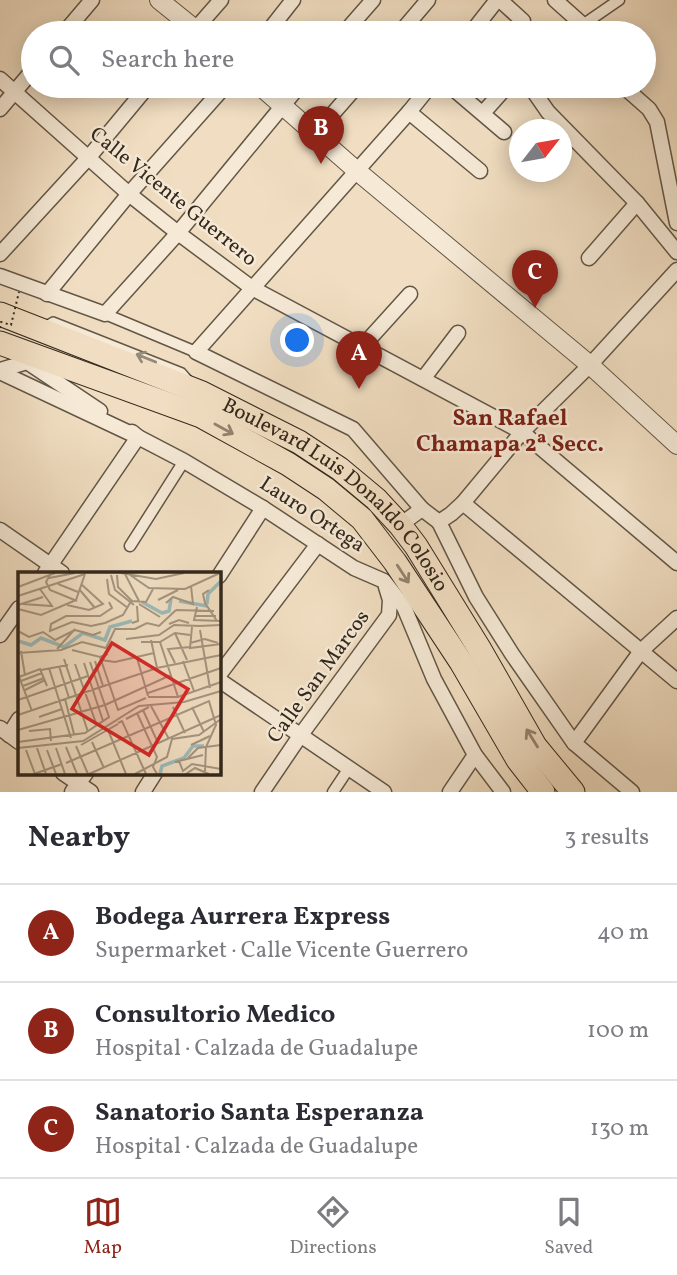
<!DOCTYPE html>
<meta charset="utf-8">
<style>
body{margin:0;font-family:Vollkorn,serif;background:#f2f2f3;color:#2b2b33}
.compass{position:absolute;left:509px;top:119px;width:63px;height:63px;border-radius:50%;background:#fff;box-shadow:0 4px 18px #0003;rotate:59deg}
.you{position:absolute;left:298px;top:341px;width:24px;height:24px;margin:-18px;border:5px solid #fff;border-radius:50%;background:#1a73e8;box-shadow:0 0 0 10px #1a73e833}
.badge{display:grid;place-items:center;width:46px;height:46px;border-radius:50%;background:#8f2418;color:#fff;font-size:23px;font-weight:700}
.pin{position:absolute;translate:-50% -58px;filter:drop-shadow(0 2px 4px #0008)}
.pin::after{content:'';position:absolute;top:37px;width:24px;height:21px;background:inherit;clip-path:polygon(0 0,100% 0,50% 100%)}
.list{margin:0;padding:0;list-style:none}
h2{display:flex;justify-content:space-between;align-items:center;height:91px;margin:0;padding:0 28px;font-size:30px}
h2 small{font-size:23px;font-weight:400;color:#7c7c81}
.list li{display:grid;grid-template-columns:46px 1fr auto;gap:21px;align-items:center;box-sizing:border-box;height:98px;padding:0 28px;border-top:2px solid #e1e1e2}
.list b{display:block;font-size:26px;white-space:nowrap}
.list p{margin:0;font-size:23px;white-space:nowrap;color:#7c7c81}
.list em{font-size:23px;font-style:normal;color:#7c7c81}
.icon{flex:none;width:38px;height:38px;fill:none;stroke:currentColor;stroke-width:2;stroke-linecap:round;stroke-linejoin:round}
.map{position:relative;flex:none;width:677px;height:792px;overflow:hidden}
.search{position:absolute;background:#fff;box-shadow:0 4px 18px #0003;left:21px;right:21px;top:21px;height:77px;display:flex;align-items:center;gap:18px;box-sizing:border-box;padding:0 24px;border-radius:38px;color:#7c7c81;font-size:26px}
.sheet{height:385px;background:#fff}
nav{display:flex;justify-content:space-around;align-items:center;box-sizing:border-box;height:98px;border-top:2px solid #e1e1e2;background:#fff;font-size:19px;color:#7c7c81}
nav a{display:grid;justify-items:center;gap:4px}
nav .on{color:#8f2418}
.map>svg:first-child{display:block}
</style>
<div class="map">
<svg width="677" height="792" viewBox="0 0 677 792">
<rect width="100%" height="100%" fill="#f1dec2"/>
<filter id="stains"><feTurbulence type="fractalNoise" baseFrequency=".00286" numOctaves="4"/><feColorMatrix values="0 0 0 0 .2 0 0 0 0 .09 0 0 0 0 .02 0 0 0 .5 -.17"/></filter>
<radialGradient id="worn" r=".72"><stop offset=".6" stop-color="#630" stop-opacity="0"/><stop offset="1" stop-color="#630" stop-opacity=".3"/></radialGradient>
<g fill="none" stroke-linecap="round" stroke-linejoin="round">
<defs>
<polyline id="service" points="44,326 53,321 182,372 189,380"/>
<g id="pedestrian">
<polyline points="571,33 619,0"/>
<polyline points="105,314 196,352"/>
<polyline points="130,546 184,461"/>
<polyline points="333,792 349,768"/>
</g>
<g id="minor">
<polyline points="500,0 523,21 523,33"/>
<polyline points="555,0 583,25"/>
<polyline points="64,33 92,0"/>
<polyline points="192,33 221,0"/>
<polyline points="267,33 293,0"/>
<polyline points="344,33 373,0"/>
<polyline points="400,33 428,0"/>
<polyline points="471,33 497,0"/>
<polyline points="0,79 129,194 178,233 252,288 522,432 677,563"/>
<polyline points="450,86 504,132"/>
<polyline points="530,86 548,112 637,203 677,252"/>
<polyline points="623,86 649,109 657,122 677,223"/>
<polyline points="0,109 33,70"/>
<polyline points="409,112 480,171"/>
<polyline points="483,113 507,86"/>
<polyline points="315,134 357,86"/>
<polyline points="0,254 89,157 148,86"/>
<polyline points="589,258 637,203"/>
<polyline points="0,276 105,314 178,233 299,86"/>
<polyline points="47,294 129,194 225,86"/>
<polyline points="362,347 410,294"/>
<polyline points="0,370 27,362 100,411"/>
<polyline points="0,372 138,437 184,461 263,508 354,568 384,581 404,607 434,679 475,755 503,792"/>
<polyline points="423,379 458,333"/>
<polyline points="463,503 677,681"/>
<polyline points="422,509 353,429 196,352 409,112 430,86"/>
<polyline points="439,522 476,597 512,654 574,743 632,792"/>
<polyline points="400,525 422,509 439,522 451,514 463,503 522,432 590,365 677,270"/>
<polyline points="0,530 62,573"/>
<polyline points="45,573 138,437 132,432"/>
<polyline points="219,576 263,508"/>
<polyline points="0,635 19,608"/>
<polyline points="219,675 318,544"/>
<polyline points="219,680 384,792"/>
<polyline points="0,728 19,742"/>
<polyline points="9,735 19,719"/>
<polyline points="574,743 641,651 677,618"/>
<polyline points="63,773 91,792"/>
<polyline points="72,792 86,773"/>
<polyline points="143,792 155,773"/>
<polyline points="262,792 300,736 389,615 390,600 386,587"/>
<polyline points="450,792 475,755"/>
</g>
<g id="tertiary">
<polyline points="159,0 200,33"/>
<polyline points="260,86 357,171 590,365 677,445"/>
</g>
<g id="trunk">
<path id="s1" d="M 0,314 L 202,393 L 299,442 L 340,469 L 376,499 L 400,525 L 416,546 L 479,648 L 535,746 L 573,792"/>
<polyline points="0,343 201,416 288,464 326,489 362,519 395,562 461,662 518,760 543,792"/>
</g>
</defs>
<use href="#service" stroke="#625646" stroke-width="10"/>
<use href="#pedestrian" stroke="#625646" stroke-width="13"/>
<use href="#minor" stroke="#625646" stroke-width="17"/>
<use href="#tertiary" stroke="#625646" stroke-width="20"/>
<use href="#trunk" stroke="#33281c" stroke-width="25"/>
<use href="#service" stroke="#f6ead7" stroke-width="7"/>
<use href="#pedestrian" stroke="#f6ead7" stroke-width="10"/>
<use href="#minor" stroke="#f6ead7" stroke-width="14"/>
<use href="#tertiary" stroke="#f6ead7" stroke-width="18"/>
<use href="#trunk" stroke="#f1dec2" stroke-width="23"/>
<polyline stroke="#33281c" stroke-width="2" stroke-dasharray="2 3.5" stroke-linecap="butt" points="0,328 1,322 11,325 19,292"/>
</g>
<defs><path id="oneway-shaft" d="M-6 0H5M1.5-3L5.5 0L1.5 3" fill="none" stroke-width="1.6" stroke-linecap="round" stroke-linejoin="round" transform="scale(1.75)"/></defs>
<use stroke="#94897a" href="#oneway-shaft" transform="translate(146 358) rotate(-158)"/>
<g stroke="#92836f">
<use href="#oneway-shaft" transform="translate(224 429) rotate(29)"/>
<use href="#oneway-shaft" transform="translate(403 574) rotate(57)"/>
<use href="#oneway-shaft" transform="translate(532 738) rotate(-122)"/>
</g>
<g text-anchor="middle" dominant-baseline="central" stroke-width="5" stroke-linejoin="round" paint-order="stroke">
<g font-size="21" fill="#33281c" stroke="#f6ead7">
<text transform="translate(173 197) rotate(39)">Calle Vicente Guerrero</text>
<text stroke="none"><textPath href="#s1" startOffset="388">Boulevard Luis Donaldo Colosio</textPath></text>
<text transform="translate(312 515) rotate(33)">Lauro Ortega</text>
<text transform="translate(319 677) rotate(-54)">Calle San Marcos</text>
</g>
<g font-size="23" font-weight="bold" fill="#7a1f14" stroke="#f6ead7">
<text x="510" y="419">San Rafael<tspan x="510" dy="26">Chamapa 2ª Secc.</tspan></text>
</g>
</g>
<g transform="translate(18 572)">
<rect width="203" height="203" fill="#f1dec2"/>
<path fill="none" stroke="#9cbbba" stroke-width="3.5" d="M 161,29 L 189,34M 124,30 L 144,41 L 151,39 L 153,27M 189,32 L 190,22 L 203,9M 0,69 L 13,73 L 23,66 L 46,75 L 65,61 L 87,68 L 92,55 L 114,49M 142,202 L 144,194 L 166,186 L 175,174 L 186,174"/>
<path fill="none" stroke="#a59580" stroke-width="2" d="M 103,1 L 138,7 L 166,1M 107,2 L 121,29M 32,3 L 28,10 L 32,18 L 59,29M 93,3 L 97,18 L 116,33M 99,3 L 100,15 L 114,29 L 128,30 L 135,17M 112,3 L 131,16 L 167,17 L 202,1M 31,6 L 57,1M 89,7 L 91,22 L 110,36M 40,12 L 60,20M 0,15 L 37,1M 61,17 L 77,36M 191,18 L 185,22 L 187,31 L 199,49M 0,24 L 67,2M 58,28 L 67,2M 140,28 L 160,18M 91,30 L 94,36 L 82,44 L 48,44 L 33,52 L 32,59 L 54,50 L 73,54 L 87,51 L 105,43 L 112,31M 148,31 L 155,25 L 175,32 L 173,14M 5,32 L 34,34 L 22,17M 121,32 L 142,45M 0,33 L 25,25M 49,33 L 71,38 L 85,32 L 63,12M 179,35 L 176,48 L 203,49M 0,37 L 23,43 L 58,28M 158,38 L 196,39M 176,44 L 198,44M 114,51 L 120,49 L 119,34M 151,52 L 161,48 L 171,51M 181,54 L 203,53M 174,55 L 172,76 L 203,72M 57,58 L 75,63 L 83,60M 182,58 L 192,116M 0,59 L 11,65 L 25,60 L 37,68 L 57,58M 157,61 L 169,88M 108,67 L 141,63 L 156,53 L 182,54M 133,68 L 139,96M 123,70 L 142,70 L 157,61 L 172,63M 142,70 L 160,125M 172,71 L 187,67 L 200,71M 39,77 L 57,57M 54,78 L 82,85 L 90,82M 3,79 L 7,103M 0,81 L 43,78 L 64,70 L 88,76 L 97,57 L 117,57 L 129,51 L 141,54 L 158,38M 82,85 L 100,138 L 128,126M 119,86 L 130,124M 46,87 L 70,160M 83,88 L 97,90 L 136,81M 77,89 L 85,114M 165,89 L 176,119M 66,91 L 85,149M 157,91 L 150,77 L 172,75M 57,92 L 79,154M 41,94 L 51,126M 31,96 L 53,166M 23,98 L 50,93M 0,102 L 14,139M 1,105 L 22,97 L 29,114M 3,109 L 24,101M 5,114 L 26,106M 7,118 L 27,108M 130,121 L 203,96M 130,125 L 160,125 L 203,110M 47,127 L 56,162M 0,128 L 70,104M 133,134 L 151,167M 155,135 L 167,161M 174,135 L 186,160M 125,138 L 140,171M 119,141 L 139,185 L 135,195 L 139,202M 0,143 L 139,96 L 203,83M 21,145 L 44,137M 108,147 L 131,135M 100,151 L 104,149 L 128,202M 0,158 L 87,133 L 153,103M 90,158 L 108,202M 11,159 L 32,157 L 33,169M 0,170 L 67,161 L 91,145 L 72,90M 74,170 L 86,196M 63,173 L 100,152M 173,173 L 192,164M 58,174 L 70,202M 48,175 L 59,202M 0,176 L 65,169 L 121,134 L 166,130 L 203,119M 19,176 L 28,202M 38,176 L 47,202M 8,178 L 17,202M 29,178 L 38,202M 170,186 L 180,176 L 203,173M 161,189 L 165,199 L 174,192 L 203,197M 157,190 L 185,183M 48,191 L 191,129 L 198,153 L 188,175 L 187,199M 16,202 L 44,192M 71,202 L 203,143M 117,202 L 149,185 L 154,167 L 181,163 L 203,147M 168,202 L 177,196 L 191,202"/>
<path fill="#d62828" fill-opacity="0.15" stroke="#d62828" stroke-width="3.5" d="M 94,71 L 170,117 L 131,183 L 54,137 Z"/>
<rect width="203" height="203" fill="none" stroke="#33281c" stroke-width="3.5"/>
</g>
<rect width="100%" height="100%" filter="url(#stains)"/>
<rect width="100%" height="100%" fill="url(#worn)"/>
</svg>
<svg class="compass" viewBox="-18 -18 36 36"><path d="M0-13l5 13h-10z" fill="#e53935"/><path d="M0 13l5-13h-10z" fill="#7c7c81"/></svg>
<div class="you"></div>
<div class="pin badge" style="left:359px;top:389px">A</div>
<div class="pin badge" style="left:321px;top:164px">B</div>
<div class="pin badge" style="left:535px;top:308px">C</div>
<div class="search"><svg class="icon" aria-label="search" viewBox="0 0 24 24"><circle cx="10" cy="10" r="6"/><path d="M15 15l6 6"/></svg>Search here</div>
</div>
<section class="sheet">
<h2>Nearby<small>3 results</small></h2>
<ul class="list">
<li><span class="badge">A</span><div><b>Bodega Aurrera Express</b><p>Supermarket · Calle Vicente Guerrero</p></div><em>40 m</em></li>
<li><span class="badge">B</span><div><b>Consultorio Medico</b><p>Hospital · Calzada de Guadalupe</p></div><em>100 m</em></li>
<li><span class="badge">C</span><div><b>Sanatorio Santa Esperanza</b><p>Hospital · Calzada de Guadalupe</p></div><em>130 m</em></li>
</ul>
</section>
<nav>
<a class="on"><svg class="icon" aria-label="map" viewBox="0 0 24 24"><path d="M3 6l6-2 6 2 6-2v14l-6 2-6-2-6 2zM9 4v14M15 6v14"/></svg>Map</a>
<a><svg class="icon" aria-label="directions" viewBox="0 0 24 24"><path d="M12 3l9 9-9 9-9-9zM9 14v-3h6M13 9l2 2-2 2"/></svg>Directions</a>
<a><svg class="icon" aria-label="saved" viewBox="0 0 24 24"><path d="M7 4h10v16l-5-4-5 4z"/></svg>Saved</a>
</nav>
